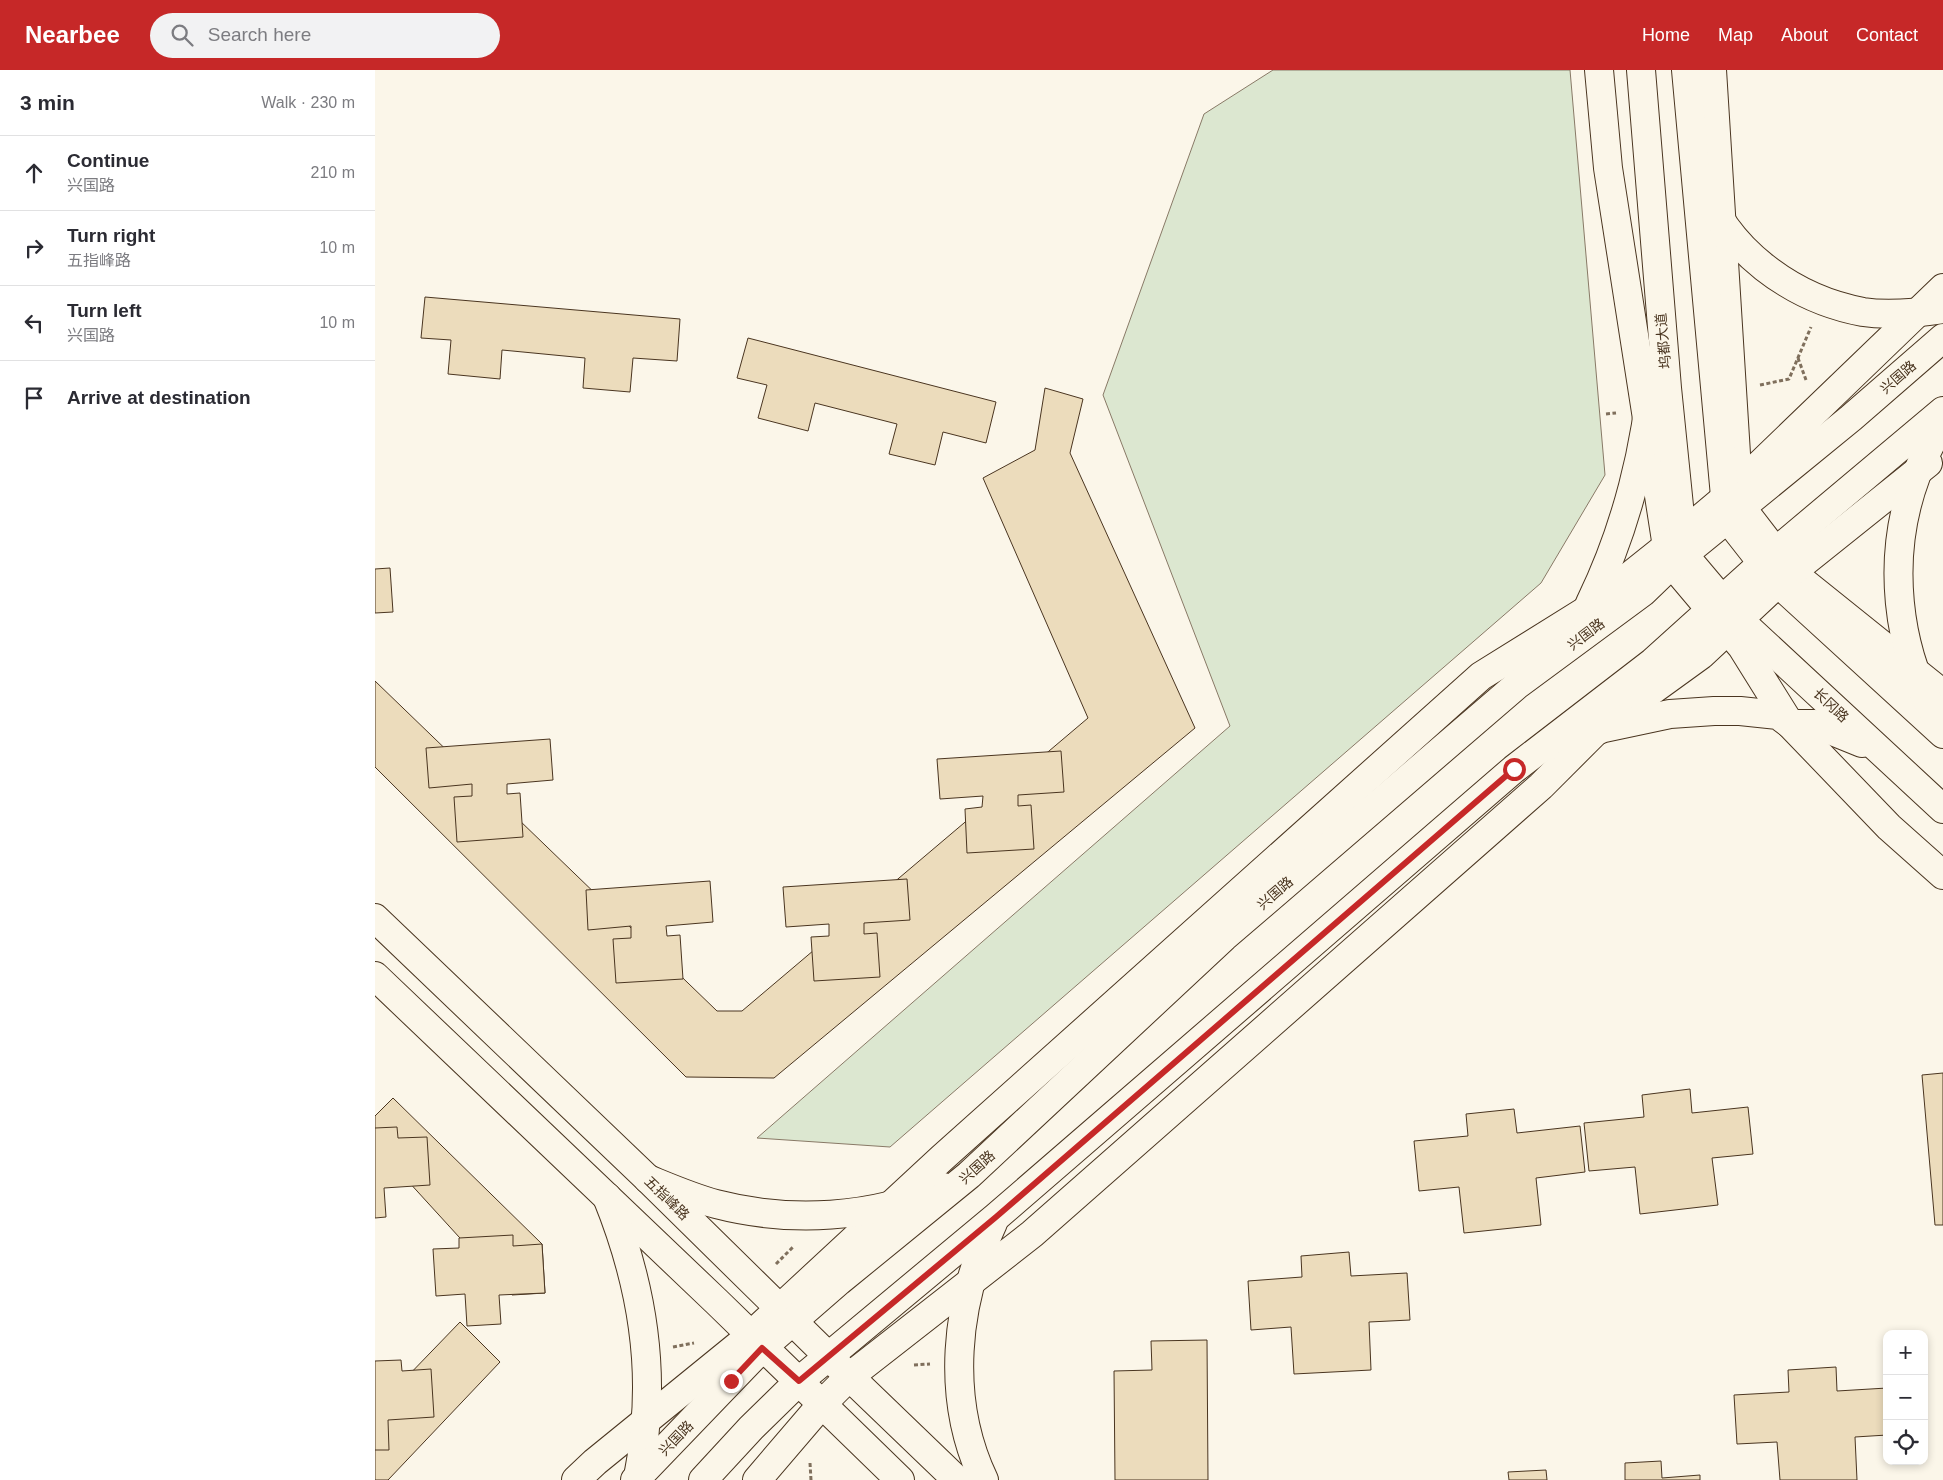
<!DOCTYPE html>
<html lang="en">
<head>
<meta charset="utf-8">
<style>
  body { margin:0; font-family:Helvetica,"Noto Sans SC",sans-serif; background:#f2f2f3; color:#2b2b33 }
  .controls { position:absolute; right:15px; bottom:15px; display:grid; overflow:hidden; border-radius:10px; box-shadow:0 2px 8px #0003 }
  .controls button { width:45px; height:45px; display:grid; place-items:center; padding:0; border:0; border-bottom:1px solid #e1e1e2; background:#fff; color:#2b2b33; font:25px sans-serif }
  .stop { position:absolute; width:15px; height:15px; margin:-11px; border:4px solid #c62828; border-radius:50%; background:#fff }
  .stop.end { background:#c62828; border-color:#fff; box-shadow:0 1px 5px #0008 }
  .list { margin:0; padding:0; list-style:none }
  h2 { display:flex; justify-content:space-between; align-items:center; height:65px; margin:0; padding:0 20px; font-size:21px }
  h2 small { font-size:16px; font-weight:400; color:#7c7c81 }
  .list li { display:grid; grid-template-columns:32px 1fr auto; gap:15px; align-items:center; box-sizing:border-box; height:75px; padding:0 20px; border-top:1px solid #e1e1e2 }
  .list b { display:block; font-size:19px; white-space:nowrap }
  .list p { margin:0; font-size:16px; white-space:nowrap; color:#7c7c81 }
  .list em { font-size:16px; font-style:normal; color:#7c7c81 }
  .icon { flex:none; width:28px; height:28px; fill:none; stroke:currentColor; stroke-width:2; stroke-linecap:round; stroke-linejoin:round }
  .map { position:relative; flex:none; width:1568px; height:1410px; overflow:hidden }
  header { display:flex; align-items:center; gap:30px; box-sizing:border-box; height:70px; padding:0 25px; background:#c62828; color:#fff }
  header strong { font-size:24px }
  nav { display:flex; gap:28px; margin-inline-start:auto; font-size:18px }
  .search { width:350px; height:45px; background:#f2f2f3; display:flex; align-items:center; gap:12px; box-sizing:border-box; padding:0 18px; border-radius:28px; color:#7c7c81; font-size:19px }
  main { display:flex }
  aside { flex:1; background:#fff }
  .map>svg:first-child { display:block }
  .green { fill:#dce7d0; stroke:#887966 }
  .building { fill:#ecdcbc; stroke:#4a3520 }
  .lines { fill:none; stroke-linecap:round; stroke-linejoin:round }
  .tertiary-casing { stroke:#4a3520; stroke-width:30 }
  .secondary-casing { stroke:#4a3520; stroke-width:30 }
  .primary-casing { stroke:#4a3520; stroke-width:30 }
  .path { stroke:#7f6f5c; stroke-width:3; stroke-dasharray:4 2.5; stroke-linecap:butt }
  .tertiary { stroke:#fbf6e9; stroke-width:28 }
  .secondary { stroke:#fbf6e9; stroke-width:28 }
  .primary { stroke:#fbf6e9; stroke-width:28 }
  .route { stroke:#c62828; stroke-width:6 }
  .labels { text-anchor:middle; stroke-width:4; stroke-linejoin:round; paint-order:stroke }
  .street-label { font-size:14px; fill:#4a3520; stroke:#fbf6e9 }
</style>
</head>
<body>
<header>
<strong>Nearbee</strong>
<div class="search"><svg class="icon" aria-label="search" viewBox="0 0 24 24"><circle cx="10" cy="10" r="6"/><path d="M15 15l6 6"/></svg>Search here</div>
<nav><a>Home</a><a>Map</a><a>About</a><a>Contact</a></nav>
</header>
<main>
<aside>
<h2>3 min<small>Walk · 230 m</small></h2>
<ul class="list">
<li><svg class="icon" aria-label="ahead" viewBox="0 0 24 24"><path d="M12 20V5M6 11l6-6 6 6"/></svg><div><b>Continue</b><p>兴国路</p></div><em>210 m</em></li>
<li><svg class="icon" aria-label="right" viewBox="0 0 24 24"><path d="M7 20v-9h11M14 6l5 5-5 5"/></svg><div><b>Turn right</b><p>五指峰路</p></div><em>10 m</em></li>
<li><svg class="icon" aria-label="left" viewBox="0 0 24 24"><path d="M17 20v-9H6M10 6l-5 5 5 5"/></svg><div><b>Turn left</b><p>兴国路</p></div><em>10 m</em></li>
<li><svg class="icon" aria-label="arrive" viewBox="0 0 24 24"><path d="M6 21V4h12l-3 4 3 4H6"/></svg><div><b>Arrive at destination</b></div></li>
</ul>
</aside>
<div class="map">
<svg width="1568" height="1410" viewBox="0 0 1568 1410">
  <rect width="100%" height="100%" fill="#fbf6e9"/>
  <polygon class="green" points="898,0 1195,0 1230,405 1166,513 515,1077 382,1068 855,656 728,325 829,44"/>
  <g class="building">
    <polygon points="50,227 305,249 302,291 258,288 255,322 208,318 210,288 127,280 125,309 73,304 76,270 46,268"/>
    <polygon points="373,268 621,332 611,373 568,362 560,395 514,384 522,354 440,333 433,361 383,348 392,315 362,308"/>
    <polygon points="670,318 708,329 695,383 820,658 399,1008 311,1007 0,697 0,611 342,941 367,941 713,648 608,408 660,380"/>
    <polygon points="15,498 18,542 0,543 0,499"/>
    <polygon points="175,669 178,710 132,714 132,724 145,723 148,767 82,772 79,727 97,726 97,714 54,718 51,678"/>
    <polygon points="686,681 689,722 643,725 643,736 656,735 659,779 592,783 590,739 607,737 608,726 565,729 562,689"/>
    <polygon points="532,809 535,850 489,853 489,864 502,863 505,907 439,911 436,867 454,866 454,854 411,857 408,817"/>
    <polygon points="335,811 338,852 291,856 292,866 305,865 308,909 241,913 238,869 256,868 256,856 213,860 211,820"/>
    <polygon points="1568,1003 1568,1155 1560,1155 1547,1005"/>
    <polygon points="1315,1019 1317,1043 1373,1037 1378,1084 1337,1088 1343,1135 1265,1144 1260,1097 1214,1101 1209,1053 1269,1047 1267,1025"/>
    <polygon points="18,1028 167,1174 170,1223 137,1225 0,1075 0,1046"/>
    <polygon points="1139,1039 1142,1063 1205,1056 1210,1102 1161,1108 1166,1155 1089,1163 1084,1117 1044,1121 1039,1071 1093,1066 1091,1044"/>
    <polygon points="22,1057 23,1068 52,1067 55,1115 9,1118 11,1147 0,1148 0,1058"/>
    <polygon points="138,1165 138,1176 167,1174 170,1223 124,1225 126,1254 92,1256 90,1224 61,1226 58,1179 84,1178 84,1168"/>
    <polygon points="974,1182 976,1206 1032,1203 1035,1250 994,1252 996,1300 919,1304 916,1257 876,1260 873,1211 927,1207 926,1186"/>
    <polygon points="85,1252 125,1292 13,1410 0,1410 0,1340"/>
    <polygon points="832,1270 833,1410 740,1410 739,1301 777,1300 776,1271"/>
    <polygon points="26,1290 27,1301 56,1299 59,1347 13,1350 14,1380 0,1380 0,1291"/>
    <polygon points="1461,1297 1462,1321 1512,1318 1512,1365 1480,1367 1482,1410 1405,1410 1402,1372 1362,1374 1359,1325 1414,1322 1413,1300"/>
    <polygon points="1286,1391 1287,1408 1325,1405 1325,1410 1250,1410 1250,1393"/>
    <polygon points="1171,1400 1172,1410 1134,1410 1133,1402"/>
  </g>
  <g class="lines">
    <defs>
      <g id="tertiary">
        <polyline points="1224,0 1233,98 1292,477 1297,494 1367,577 1415,654 1514,757 1568,805"/>
        <polyline points="1337,0 1363,416 1366,437 1416,502 1568,624"/>
        <polyline points="201,1410 220,1392 375,1266 567,1088 1106,606 1212,540 1306,465 1350,428 1568,218"/>
        <polyline points="382,1410 447,1334 474,1307 657,1164 1166,716 1221,661 1326,585 1403,513 1553,393"/>
      </g>
      <g id="secondary">
        <polyline points="0,848 273,1109 453,1286 582,1410"/>
        <polyline points="0,906 342,1232 525,1410"/>
      </g>
      <g id="primary">
        <polyline points="1266,0 1292,318 1309,485 1363,549 1568,739"/>
        <polyline points="1311,0 1352,448 1403,513 1568,664"/>
        <path d="M1327 110C1349 180 1418 229 1488 242 1514 246 1542 243 1568 239"/>
        <path d="M1194 570C1205 559 1210 545 1216 531 1251 459 1272 376 1278 296"/>
        <path d="M1565 653C1520 581 1511 486 1541 406 1548 387 1558 369 1568 351"/>
        <polyline points="1184,675 1229,658 1295,644 1339,641 1365,641 1403,645 1415,654 1440,654 1487,673"/>
        <path d="M273 1109C295 1118 318 1128 341 1134 414 1153 499 1149 568 1117"/>
        <path d="M232 1127C262 1201 278 1278 270 1358 269 1374 266 1391 263 1407"/>
        <polyline points="260,1410 387,1278 464,1211 594,1105 849,867 1142,615 1268,522 1297,494 1476,348 1568,268"/>
        <polyline points="328,1410 376,1358 424,1311 621,1147 1139,699 1278,592 1400,482 1568,341"/>
        <path d="M609 1410C570 1328 580 1232 618 1153"/>
      </g>
    </defs>
    <use href="#tertiary" class="tertiary-casing"/>
    <use href="#secondary" class="secondary-casing"/>
    <use href="#primary" class="primary-casing"/>
    <g class="path">
      <polyline points="1423,288 1431,310"/>
      <polyline points="1385,315 1414,309 1436,257"/>
      <polyline points="1231,344 1241,343"/>
      <polyline points="401,1194 419,1176"/>
      <polyline points="298,1277 319,1273"/>
      <polyline points="539,1295 555,1294"/>
      <polyline points="435,1393 436,1410"/>
    </g>
    <use href="#tertiary" class="tertiary"/>
    <use href="#secondary" class="secondary"/>
    <use href="#primary" class="primary"/>
  </g>
  <g class="lines">
    <polyline class="route" points="356,1311 387,1278 424,1311 621,1147 1139,699"/>
  </g>
  <g class="labels">
    <g class="street-label">
      <text transform="translate(1288 271) rotate(-95)" y="5">坞都大道</text>
      <text transform="translate(1523 307) rotate(-41)" y="5">兴国路</text>
      <text transform="translate(1211 564) rotate(-37)" y="5">兴国路</text>
      <text transform="translate(1456 635) rotate(43)" y="5">长冈路</text>
      <text transform="translate(900 823) rotate(-41)" y="5">兴国路</text>
      <text transform="translate(602 1097) rotate(-42)" y="5">兴国路</text>
      <text transform="translate(292 1128) rotate(44)" y="5">五指峰路</text>
      <text transform="translate(301 1368) rotate(-46)" y="5">兴国路</text>
    </g>
  </g>
</svg>
<div class="controls">
<button>+</button>
<button>−</button>
<button><svg class="icon" aria-label="locate" viewBox="0 0 24 24"><circle cx="12" cy="12" r="6"/><path d="M12 2v4M12 18v4M2 12h4M18 12h4"/></svg></button>
</div>
<div class="stop" style="left:1139px;top:699px"></div>
<div class="stop end" style="left:356px;top:1311px"></div>
</div>
</main>
</body>
</html>
